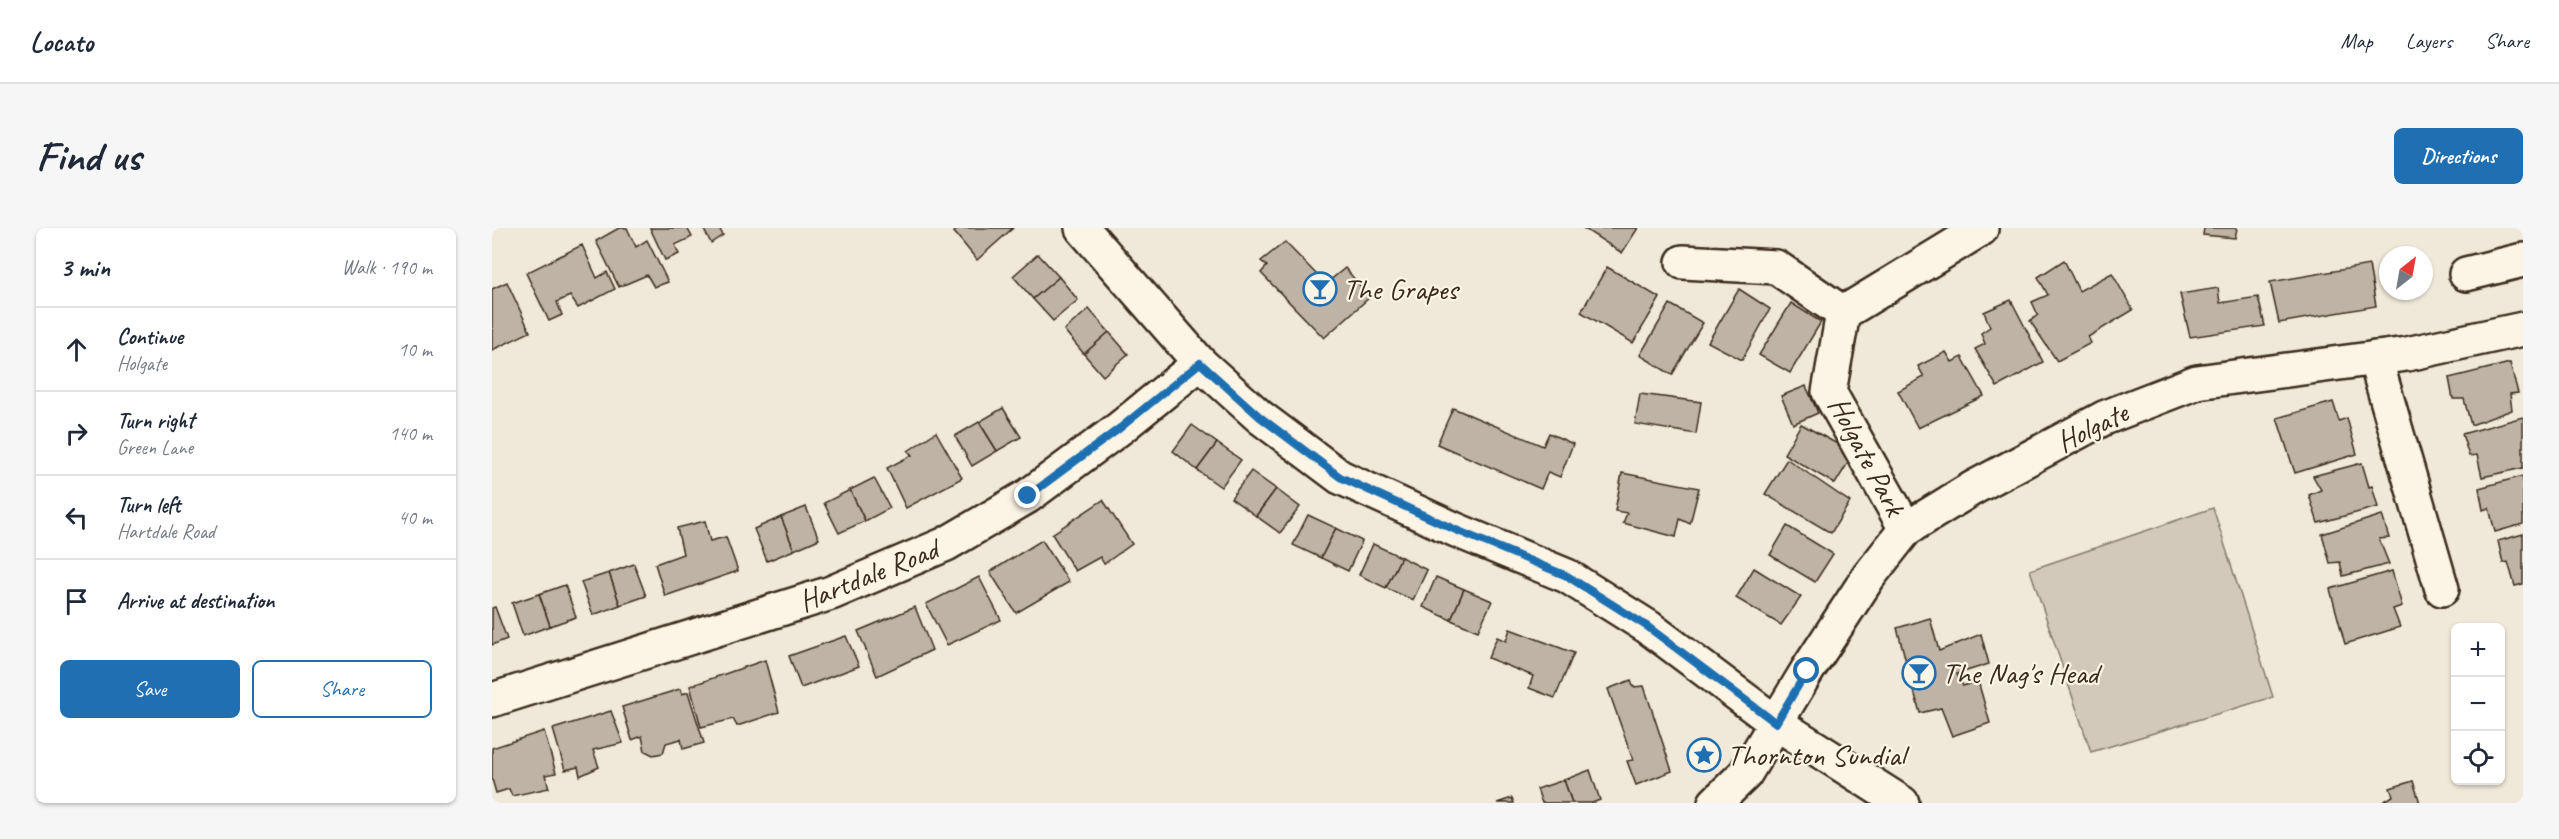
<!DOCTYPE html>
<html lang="en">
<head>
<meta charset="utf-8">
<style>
  body { margin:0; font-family:Caveat,sans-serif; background:#f6f6f7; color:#1f2937 }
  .controls { position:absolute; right:18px; bottom:18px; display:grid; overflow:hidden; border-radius:9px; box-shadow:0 2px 4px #0004 }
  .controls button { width:54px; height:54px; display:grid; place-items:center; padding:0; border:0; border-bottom:2px solid #e0e1e3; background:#fff; color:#1f2937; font:30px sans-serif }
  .compass { position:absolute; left:1887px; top:18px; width:54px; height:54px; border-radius:50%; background:#fff; box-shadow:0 2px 4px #0004; rotate:31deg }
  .stop { position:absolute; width:18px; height:18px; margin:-14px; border:4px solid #1f6fb2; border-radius:50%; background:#fff }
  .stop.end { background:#1f6fb2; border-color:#fff; box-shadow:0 2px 6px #0008 }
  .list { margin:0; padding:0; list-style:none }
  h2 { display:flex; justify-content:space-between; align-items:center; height:78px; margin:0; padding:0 24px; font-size:26px }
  h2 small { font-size:20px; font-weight:400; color:#747a83 }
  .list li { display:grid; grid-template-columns:39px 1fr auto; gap:18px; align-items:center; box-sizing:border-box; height:84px; padding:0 24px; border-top:2px solid #e0e1e3 }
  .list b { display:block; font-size:22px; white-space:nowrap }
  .list p { margin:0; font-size:20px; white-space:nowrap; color:#747a83 }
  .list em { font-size:20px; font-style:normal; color:#747a83 }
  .actions { display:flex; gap:12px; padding:18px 24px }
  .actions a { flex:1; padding:14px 0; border:2px solid #1f6fb2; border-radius:9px; text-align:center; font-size:21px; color:#1f6fb2 }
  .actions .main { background:#1f6fb2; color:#fff }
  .icon { flex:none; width:33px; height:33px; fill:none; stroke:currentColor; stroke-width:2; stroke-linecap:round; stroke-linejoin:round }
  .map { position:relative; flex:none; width:2031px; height:575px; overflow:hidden; border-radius:9px }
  header { display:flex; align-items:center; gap:36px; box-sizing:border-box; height:84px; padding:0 30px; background:#fff; border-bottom:2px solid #e0e1e3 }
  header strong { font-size:28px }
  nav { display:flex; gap:33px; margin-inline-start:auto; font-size:21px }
  .intro { display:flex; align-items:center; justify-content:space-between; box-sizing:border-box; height:144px; padding:0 36px }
  h1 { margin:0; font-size:42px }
  .button { padding:15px 27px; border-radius:9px; background:#1f6fb2; color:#fff; font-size:21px; font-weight:700 }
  main { display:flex; gap:36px; padding:0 36px }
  aside { flex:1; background:#fff; border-radius:9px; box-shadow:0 2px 4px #0004 }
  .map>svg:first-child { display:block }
  .green { fill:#d2c9ba; stroke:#867a6c; stroke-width:1.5 }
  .building { fill:#beb3a4; stroke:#3b2a1e; stroke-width:1.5 }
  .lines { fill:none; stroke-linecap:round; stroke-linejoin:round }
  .minor-casing { stroke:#3b2a1e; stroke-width:38 }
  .secondary-casing { stroke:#3b2a1e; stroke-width:38 }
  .minor { stroke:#fcf5e5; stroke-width:33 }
  .secondary { stroke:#fcf5e5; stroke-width:33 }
  .route { stroke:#1f6fb2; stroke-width:8 }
  .labels { text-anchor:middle; stroke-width:4.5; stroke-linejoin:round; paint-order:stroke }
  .poi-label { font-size:30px; fill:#3b2a1e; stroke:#fcf5e5; text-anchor:start }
  .street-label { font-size:30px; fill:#3b2a1e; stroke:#fcf5e5 }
</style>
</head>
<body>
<header>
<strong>Locato</strong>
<nav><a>Map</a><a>Layers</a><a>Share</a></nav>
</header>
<div class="intro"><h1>Find us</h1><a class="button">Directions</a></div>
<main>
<aside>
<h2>3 min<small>Walk · 190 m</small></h2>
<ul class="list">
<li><svg class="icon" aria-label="ahead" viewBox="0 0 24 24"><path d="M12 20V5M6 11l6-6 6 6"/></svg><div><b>Continue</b><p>Holgate</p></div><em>10 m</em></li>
<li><svg class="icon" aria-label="right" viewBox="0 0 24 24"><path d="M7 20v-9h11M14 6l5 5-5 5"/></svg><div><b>Turn right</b><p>Green Lane</p></div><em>140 m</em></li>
<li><svg class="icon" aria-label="left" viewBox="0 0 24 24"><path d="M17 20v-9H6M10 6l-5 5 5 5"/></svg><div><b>Turn left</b><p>Hartdale Road</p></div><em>40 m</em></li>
<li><svg class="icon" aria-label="arrive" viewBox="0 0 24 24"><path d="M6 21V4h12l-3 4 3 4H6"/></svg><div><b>Arrive at destination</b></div></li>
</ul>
<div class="actions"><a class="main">Save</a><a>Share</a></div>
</aside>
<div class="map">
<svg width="2031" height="575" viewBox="0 0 2031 575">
  <rect width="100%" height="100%" fill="#f0e9d9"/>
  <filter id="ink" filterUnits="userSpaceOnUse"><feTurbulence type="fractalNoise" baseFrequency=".0167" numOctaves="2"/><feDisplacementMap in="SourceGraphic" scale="12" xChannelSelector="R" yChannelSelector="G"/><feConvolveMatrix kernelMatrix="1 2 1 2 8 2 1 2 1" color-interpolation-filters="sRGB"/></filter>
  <g filter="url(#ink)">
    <polygon class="green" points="1721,280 1781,469 1599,524 1538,342"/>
    <g class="building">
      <polygon points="127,0 135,0 144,19 155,12 176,54 162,59 155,47 127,59 104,13"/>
      <polygon points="158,0 195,0 200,9 183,17 187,26 173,32"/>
      <polygon points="211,0 227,0 231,7 219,15"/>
      <polygon points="467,0 521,0 485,32 462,4"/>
      <polygon points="1091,0 1146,0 1130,25"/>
      <polygon points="1712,0 1745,0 1743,10 1711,7"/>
      <polygon points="793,14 825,47 837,53 853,40 878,69 832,110 769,45 775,38 769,33"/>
      <polygon points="90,17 105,50 115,44 123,61 86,80 78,68 65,74 70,87 57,93 34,45"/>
      <polygon points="546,26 567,49 541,71 521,48"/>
      <polygon points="1572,32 1587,63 1620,45 1641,82 1596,109 1599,115 1565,133 1538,93 1546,87 1540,74 1556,67 1546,49"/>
      <polygon points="1877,37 1884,78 1787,95 1778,54"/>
      <polygon points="1115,39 1168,70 1141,115 1089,84"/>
      <polygon points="567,49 586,72 561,93 541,71"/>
      <polygon points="15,54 38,104 0,122 0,61"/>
      <polygon points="1726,60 1728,75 1766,69 1773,98 1698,109 1688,66"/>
      <polygon points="1247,61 1278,81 1250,132 1216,114"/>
      <polygon points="1519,72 1551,134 1505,159 1483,121 1493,116 1489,105 1498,99 1492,84"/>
      <polygon points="1299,75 1329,94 1298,145 1267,127"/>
      <polygon points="1178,76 1211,95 1180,147 1148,127"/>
      <polygon points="597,81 617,104 592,126 572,102"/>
      <polygon points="617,104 636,126 611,148 592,126"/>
      <polygon points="1454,124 1460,134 1470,129 1492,168 1426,200 1406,163 1432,149 1426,138"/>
      <polygon points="2018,135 2026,165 2018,166 2020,182 1979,197 1972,171 1961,171 1957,150"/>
      <polygon points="1314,158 1326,185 1301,196 1289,168"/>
      <polygon points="1148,166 1209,174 1204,206 1143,196"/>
      <polygon points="1841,174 1847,193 1855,190 1865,226 1803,245 1785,190"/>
      <polygon points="511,180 529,209 505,223 487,194"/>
      <polygon points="961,180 1051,218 1057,205 1081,216 1068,249 1056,244 1049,261 945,216"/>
      <polygon points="2031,189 2031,240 1990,249 1985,227 1977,228 1970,206"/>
      <polygon points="487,194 505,223 480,238 463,208"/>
      <polygon points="1309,196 1362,225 1343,256 1292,226"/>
      <polygon points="700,197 725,215 705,242 681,223"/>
      <polygon points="444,204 470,250 414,280 395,240 420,227 416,223"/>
      <polygon points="725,215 749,232 729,259 705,242"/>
      <polygon points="1295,231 1358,274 1339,305 1273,266"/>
      <polygon points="1870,235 1877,259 1880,258 1886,279 1826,295 1817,267 1829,262 1821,248"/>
      <polygon points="759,243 784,261 764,288 739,270"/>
      <polygon points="1130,245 1207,260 1198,296 1188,291 1184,309 1131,295 1135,285 1123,283"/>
      <polygon points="2031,248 2031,296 2003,304 1997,280 1991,282 1987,260"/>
      <polygon points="382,250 398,280 373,293 358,262"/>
      <polygon points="784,261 808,279 788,305 764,288"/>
      <polygon points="358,262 373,293 347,305 332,275"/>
      <polygon points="611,272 640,316 612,336 608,329 583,343 560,306"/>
      <polygon points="314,279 327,311 302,322 289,289"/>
      <polygon points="816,287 844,300 829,330 801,317"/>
      <polygon points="1890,287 1897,310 1887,311 1897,336 1851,348 1848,334 1838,335 1830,306"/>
      <polygon points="289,289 302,322 275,333 262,301"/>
      <polygon points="213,293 218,313 234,309 246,343 173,368 163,336 191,326 185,300"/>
      <polygon points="1295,298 1341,326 1323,354 1278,327"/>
      <polygon points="844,300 870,313 856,343 829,330"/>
      <polygon points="2031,306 2031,356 2023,358 2016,334 2011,335 2006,313"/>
      <polygon points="550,312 577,354 524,385 498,344"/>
      <polygon points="881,316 909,329 894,360 867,347"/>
      <polygon points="909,329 935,342 921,372 894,360"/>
      <polygon points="142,336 154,368 128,377 117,345"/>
      <polygon points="1262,340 1309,369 1289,397 1244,370"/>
      <polygon points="1900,343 1910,378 1901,381 1908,399 1853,416 1838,361"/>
      <polygon points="117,345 128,377 101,387 89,354"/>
      <polygon points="487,349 509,392 455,417 434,376"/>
      <polygon points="944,349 972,361 959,392 931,379"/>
      <polygon points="73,357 84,389 58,398 47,366"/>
      <polygon points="972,361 1000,373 986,403 959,392"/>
      <polygon points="47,366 58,398 31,408 20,375"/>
      <polygon points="3,379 15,411 0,417 0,380"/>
      <polygon points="423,379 440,422 385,448 366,403"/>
      <polygon points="1438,390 1447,423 1489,406 1497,436 1465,446 1471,458 1486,453 1498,495 1460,508 1449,480 1428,485 1405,400"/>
      <polygon points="1018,401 1082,425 1063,470 1037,460 1041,448 996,430 1005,409 1014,413"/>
      <polygon points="354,408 367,438 309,460 297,428"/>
      <polygon points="273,432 287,484 245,498 241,491 209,499 198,458"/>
      <polygon points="1139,452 1141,459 1152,458 1180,543 1144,557 1135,533 1141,532 1116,461"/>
      <polygon points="188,461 190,466 196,464 212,515 191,521 189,511 174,515 171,525 161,527 153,523 150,508 140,512 130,479"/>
      <polygon points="119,483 131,515 101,522 107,539 88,548 86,539 73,542 61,501"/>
      <polygon points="52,503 64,545 53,547 57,560 20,568 17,561 4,565 0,551 0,520"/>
      <polygon points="1098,542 1108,572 1100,575 1080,575 1072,552"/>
      <polygon points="1072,552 1080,575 1050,575 1045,561"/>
      <polygon points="1921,553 1928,575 1889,575 1901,568 1898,560"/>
      <polygon points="1020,570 1022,575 1005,575"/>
    </g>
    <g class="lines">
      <defs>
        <g id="minor">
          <polyline points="1191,34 1284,39 1351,85"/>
          <polyline points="1974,46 2031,32"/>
          <polyline points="1883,130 1950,361"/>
          <polyline points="1414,301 1337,164 1351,85 1489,1"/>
          <polyline points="0,472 339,365 454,316 536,268 628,200 708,135"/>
          <polyline points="1223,575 1253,546 1315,443 1377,348 1414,301 1481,260 1612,190 1705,154 1915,126 2031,101"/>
        </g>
        <polyline id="secondary" points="590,0 708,135 768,189 848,249 964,302 1075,348 1156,399 1284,495 1410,575"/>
      </defs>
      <use href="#minor" class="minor-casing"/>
      <use href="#secondary" class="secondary-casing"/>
      <use href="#minor" class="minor"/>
      <use href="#secondary" class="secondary"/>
    </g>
  </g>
  <g class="lines" filter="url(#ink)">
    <polyline class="route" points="536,268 628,200 708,135 768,189 848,249 964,302 1075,348 1156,399 1284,495 1315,443"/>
  </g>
  <defs>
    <symbol id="bar-ring" viewBox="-11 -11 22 22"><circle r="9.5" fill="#fcf5e5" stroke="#1f6fb2" stroke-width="1.5"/><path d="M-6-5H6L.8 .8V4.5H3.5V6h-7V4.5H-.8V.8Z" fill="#1f6fb2"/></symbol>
    <symbol id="sight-ring" viewBox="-11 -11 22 22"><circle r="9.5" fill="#fcf5e5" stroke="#1f6fb2" stroke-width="1.5"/><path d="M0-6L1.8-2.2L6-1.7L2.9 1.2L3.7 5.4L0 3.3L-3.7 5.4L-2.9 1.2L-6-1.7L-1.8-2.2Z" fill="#1f6fb2"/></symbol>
  </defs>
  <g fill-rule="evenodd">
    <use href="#bar-ring" x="809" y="42" width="38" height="38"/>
    <use href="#bar-ring" x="1408" y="426" width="38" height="38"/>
    <use href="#sight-ring" x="1193" y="508" width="38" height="38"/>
  </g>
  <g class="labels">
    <g class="poi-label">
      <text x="851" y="71">The Grapes</text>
      <text x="1450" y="455">The Nag's Head</text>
      <text x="1235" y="537">Thornton Sundial</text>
    </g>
    <g class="street-label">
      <text transform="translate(1600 199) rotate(-26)" y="10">Holgate</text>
      <text transform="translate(1375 228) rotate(62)" y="10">Holgate Park</text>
      <text transform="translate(376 347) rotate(-22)" y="10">Hartdale Road</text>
    </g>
  </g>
</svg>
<div class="controls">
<button>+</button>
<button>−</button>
<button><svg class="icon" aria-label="locate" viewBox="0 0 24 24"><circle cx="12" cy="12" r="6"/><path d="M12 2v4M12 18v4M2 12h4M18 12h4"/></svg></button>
</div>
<svg class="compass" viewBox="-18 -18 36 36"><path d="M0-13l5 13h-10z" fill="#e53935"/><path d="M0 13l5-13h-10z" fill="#747a83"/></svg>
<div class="stop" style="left:1315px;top:443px"></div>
<div class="stop end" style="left:536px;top:268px"></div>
</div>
</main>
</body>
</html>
